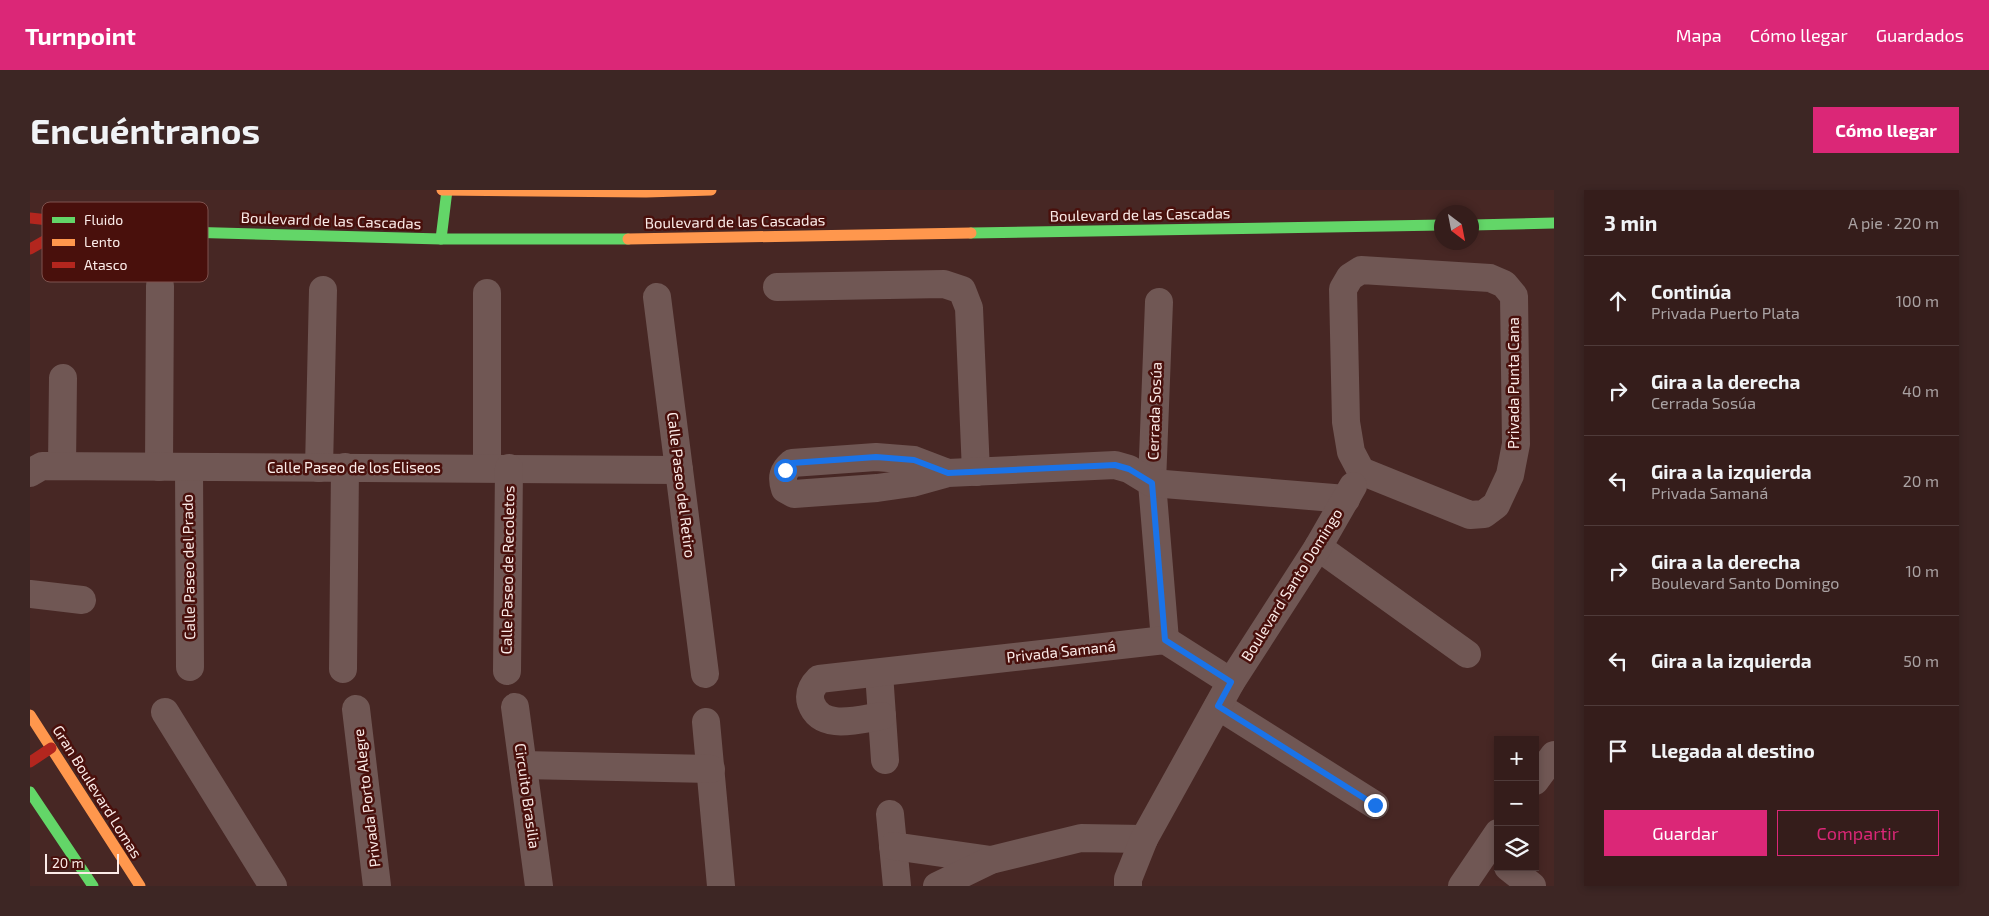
<!DOCTYPE html>
<html lang="es">
<head>
<meta charset="utf-8">
<style>
  body { margin:0; font-family:"Exo 2",sans-serif; background:#3d2624; color:#f1f3f6 }
  .controls { position:absolute; right:15px; bottom:15px; display:grid; overflow:hidden; border-radius:0px; box-shadow:0 2px 8px #0003 }
  .controls button { width:45px; height:45px; display:grid; place-items:center; padding:0; border:0; border-bottom:1px solid #4f3b3a; background:#351d1b; color:#f1f3f6; font:25px sans-serif }
  .compass { position:absolute; left:1404px; top:15px; width:45px; height:45px; border-radius:50%; background:#351d1b; box-shadow:0 2px 8px #0003; rotate:148deg }
  .scale { position:absolute; left:15px; bottom:12px; width:74px; box-sizing:border-box; padding-left:5px; border:2px solid #fbebe8; border-top:0; font-size:14px; line-height:18px; white-space:nowrap; color:#fbebe8; -webkit-text-stroke:4px #49100c; paint-order:stroke }
  .stop { position:absolute; width:15px; height:15px; margin:-11px; border:4px solid #1a73e8; border-radius:50%; background:#fff }
  .stop.end { background:#1a73e8; border-color:#fff; box-shadow:0 1px 5px #0008 }
  .list { margin:0; padding:0; list-style:none }
  h2 { display:flex; justify-content:space-between; align-items:center; height:65px; margin:0; padding:0 20px; font-size:21px }
  h2 small { font-size:16px; font-weight:400; color:#aaa2a3 }
  .list li { display:grid; grid-template-columns:32px 1fr auto; gap:15px; align-items:center; box-sizing:border-box; height:90px; padding:0 20px; border-top:1px solid #4f3b3a }
  .list b { display:block; font-size:19px; white-space:nowrap }
  .list p { margin:0; font-size:16px; white-space:nowrap; color:#aaa2a3 }
  .list em { font-size:16px; font-style:normal; color:#aaa2a3 }
  .actions { display:flex; gap:10px; padding:15px 20px }
  .actions a { flex:1; padding:11px 0; border:1px solid #db2777; border-radius:0px; text-align:center; font-size:18px; color:#db2777 }
  .actions .main { background:#db2777; color:#fff }
  .icon { flex:none; width:28px; height:28px; fill:none; stroke:currentColor; stroke-width:2; stroke-linecap:round; stroke-linejoin:round }
  .map { position:relative; flex:none; width:1524px; height:696px; overflow:hidden; border-radius:0px }
  header { display:flex; align-items:center; gap:30px; box-sizing:border-box; height:70px; padding:0 25px; background:#db2777; color:#fff }
  header strong { font-size:24px }
  nav { display:flex; gap:28px; margin-inline-start:auto; font-size:18px }
  .intro { display:flex; align-items:center; justify-content:space-between; box-sizing:border-box; height:120px; padding:0 30px }
  h1 { margin:0; font-size:35px }
  .button { padding:12px 22px; border-radius:0px; background:#db2777; color:#fff; font-size:18px; font-weight:700 }
  main { display:flex; gap:30px; padding:0 30px }
  aside { flex:1; background:#351d1b; border-radius:0px; box-shadow:0 2px 8px #0003 }
  .map>svg:first-child { display:block }
  .lines { fill:none; stroke-linecap:round; stroke-linejoin:round }
  .street { stroke:#705754; stroke-width:28 }
  .fast { stroke:#63d668; stroke-width:11 }
  .slow { stroke:#ff974d; stroke-width:11 }
  .jam { stroke:#b3261e; stroke-width:11 }
  .route { stroke:#1a73e8; stroke-width:6 }
  .labels { text-anchor:middle; stroke-width:5; stroke-linejoin:round; paint-order:stroke }
  .street-label { font-size:15px; fill:#fbebe8; stroke:#49100c }
  .key { fill:#49100c; stroke:#7e524e; stroke-width:1 }
  .key-label { font-size:14px; fill:#fbebe8 }
</style>
</head>
<body>
<header>
<strong>Turnpoint</strong>
<nav><a>Mapa</a><a>Cómo llegar</a><a>Guardados</a></nav>
</header>
<div class="intro"><h1>Encuéntranos</h1><a class="button">Cómo llegar</a></div>
<main>
<div class="map">
<svg width="1524" height="696" viewBox="0 0 1524 696">
  <rect width="100%" height="100%" fill="#472724"/>
  <g class="lines">
    <g class="street">
      <polygon points="1331,80 1460,88 1474,94 1484,106 1486,254 1480,285 1466,315 1454,324 1440,325 1331,281 1321,262 1316,232 1313,99 1320,87"/>
      <polyline points="747,97 914,94 932,100 939,118 946,282"/>
      <polyline points="627,107 675,484"/>
      <polyline points="1129,112 1122,293 1135,450"/>
      <polyline points="32,276 33,188"/>
      <polyline points="129,277 130,96"/>
      <polyline points="159,277 160,477"/>
      <polyline points="289,278 293,100"/>
      <polyline points="457,278 457,103"/>
      <polyline points="0,283 12,276 649,280"/>
      <path d="M918 283 884 270 846 267 762 273C753 281 751 287 755 299L764 304 847 298 882 293 918 283 1085 275 1099 279 1122 293 1316 309"/>
      <polyline points="1288,357 1437,464"/>
      <polyline points="0,404 52,410"/>
      <polyline points="313,479 315,277"/>
      <polyline points="477,481 479,278"/>
      <polyline points="849,483 855,570"/>
      <polyline points="1188,516 1345,615"/>
      <polyline points="485,517 509,696"/>
      <polyline points="326,519 347,696"/>
      <polyline points="135,522 243,696"/>
      <path d="M852 526C830 529 791 542 781 513 778 503 782 496 789 489L1135 450 1201 492"/>
      <polyline points="676,532 691,696"/>
      <polyline points="493,575 681,579"/>
      <polyline points="1505,591 1524,565"/>
      <polyline points="860,624 867,696"/>
      <polyline points="863,656 961,670"/>
      <polyline points="1478,677 1502,696"/>
      <polyline points="907,696 961,670 1051,648 1114,649"/>
      <polyline points="1098,696 1098,689 1114,649 1201,492 1288,357 1323,296"/>
      <polyline points="1432,696 1468,643"/>
    </g>
    <g class="fast">
      <polyline points="1442,35 1524,33"/>
      <polyline points="118,41 411,49 598,49"/>
      <polyline points="941,43 1412,35"/>
      <polyline points="411,49 417,0"/>
      <polyline points="0,602 63,696"/>
    </g>
    <g class="slow">
      <polyline points="412,0 616,2 681,0"/>
      <polyline points="598,49 941,43"/>
      <polyline points="0,525 110,696"/>
    </g>
    <g class="jam">
      <polyline points="0,28 118,41"/>
      <polyline points="0,59 44,34"/>
      <polyline points="0,572 21,558"/>
    </g>
  </g>
  <g class="lines">
    <polyline class="route" points="755,280 762,273 846,267 884,270 918,283 1085,275 1099,279 1122,293 1135,450 1201,492 1188,516 1345,615"/>
  </g>
  <g class="labels">
    <g class="street-label">
      <text transform="translate(1110 25) rotate(-1)" y="5">Boulevard de las Cascadas</text>
      <text transform="translate(301 31) rotate(2)" y="5">Boulevard de las Cascadas</text>
      <text transform="translate(705 32) rotate(-1)" y="5">Boulevard de las Cascadas</text>
      <text transform="translate(1484 193) rotate(-90)" y="5">Privada Punta Cana</text>
      <text transform="translate(1125 221) rotate(-88)" y="5">Cerrada Sosúa</text>
      <text x="324" y="283">Calle Paseo de los Eliseos</text>
      <text transform="translate(651 295) rotate(83)" y="5">Calle Paseo del Retiro</text>
      <text transform="translate(159 377) rotate(-91)" y="5">Calle Paseo del Prado</text>
      <text transform="translate(478 380) rotate(-89)" y="5">Calle Paseo de Recoletos</text>
      <text transform="translate(1262 395) rotate(-58)" y="5">Boulevard Santo Domingo</text>
      <text transform="translate(1031 462) rotate(-6)" y="5">Privada Samaná</text>
      <text transform="translate(67 602) rotate(58)" y="5">Gran Boulevard Lomas</text>
      <text transform="translate(497 606) rotate(82)" y="5">Circuito Brasilia</text>
      <text transform="translate(337 608) rotate(-97)" y="5">Privada Porto Alegre</text>
    </g>
  </g>
  <rect x="12" y="12" width="166" height="80" rx="8" class="key"/>
  <rect x="22" y="27" width="23" height="6" fill="#63d668"/>
  <rect x="22" y="49" width="23" height="7" fill="#ff974d"/>
  <rect x="22" y="72" width="23" height="6" fill="#b3261e"/>
  <g class="key-label">
    <text x="54" y="35">Fluido</text>
    <text x="54" y="57">Lento</text>
    <text x="54" y="80">Atasco</text>
  </g>
</svg>
<div class="controls">
<button>+</button>
<button>−</button>
<button><svg class="icon" aria-label="layers" viewBox="0 0 24 24"><path d="M12 4l9 5-9 5-9-5zM3 14l9 5 9-5"/></svg></button>
</div>
<svg class="compass" viewBox="-18 -18 36 36"><path d="M0-13l5 13h-10z" fill="#e53935"/><path d="M0 13l5-13h-10z" fill="#aaa2a3"/></svg>
<div class="scale">20 m</div>
<div class="stop" style="left:755px;top:280px"></div>
<div class="stop end" style="left:1345px;top:615px"></div>
</div>
<aside>
<h2>3 min<small>A pie · 220 m</small></h2>
<ul class="list">
<li><svg class="icon" aria-label="ahead" viewBox="0 0 24 24"><path d="M12 20V5M6 11l6-6 6 6"/></svg><div><b>Continúa</b><p>Privada Puerto Plata</p></div><em>100 m</em></li>
<li><svg class="icon" aria-label="right" viewBox="0 0 24 24"><path d="M7 20v-9h11M14 6l5 5-5 5"/></svg><div><b>Gira a la derecha</b><p>Cerrada Sosúa</p></div><em>40 m</em></li>
<li><svg class="icon" aria-label="left" viewBox="0 0 24 24"><path d="M17 20v-9H6M10 6l-5 5 5 5"/></svg><div><b>Gira a la izquierda</b><p>Privada Samaná</p></div><em>20 m</em></li>
<li><svg class="icon" aria-label="right" viewBox="0 0 24 24"><path d="M7 20v-9h11M14 6l5 5-5 5"/></svg><div><b>Gira a la derecha</b><p>Boulevard Santo Domingo</p></div><em>10 m</em></li>
<li><svg class="icon" aria-label="left" viewBox="0 0 24 24"><path d="M17 20v-9H6M10 6l-5 5 5 5"/></svg><div><b>Gira a la izquierda</b></div><em>50 m</em></li>
<li><svg class="icon" aria-label="arrive" viewBox="0 0 24 24"><path d="M6 21V4h12l-3 4 3 4H6"/></svg><div><b>Llegada al destino</b></div></li>
</ul>
<div class="actions"><a class="main">Guardar</a><a>Compartir</a></div>
</aside>
</main>
</body>
</html>
